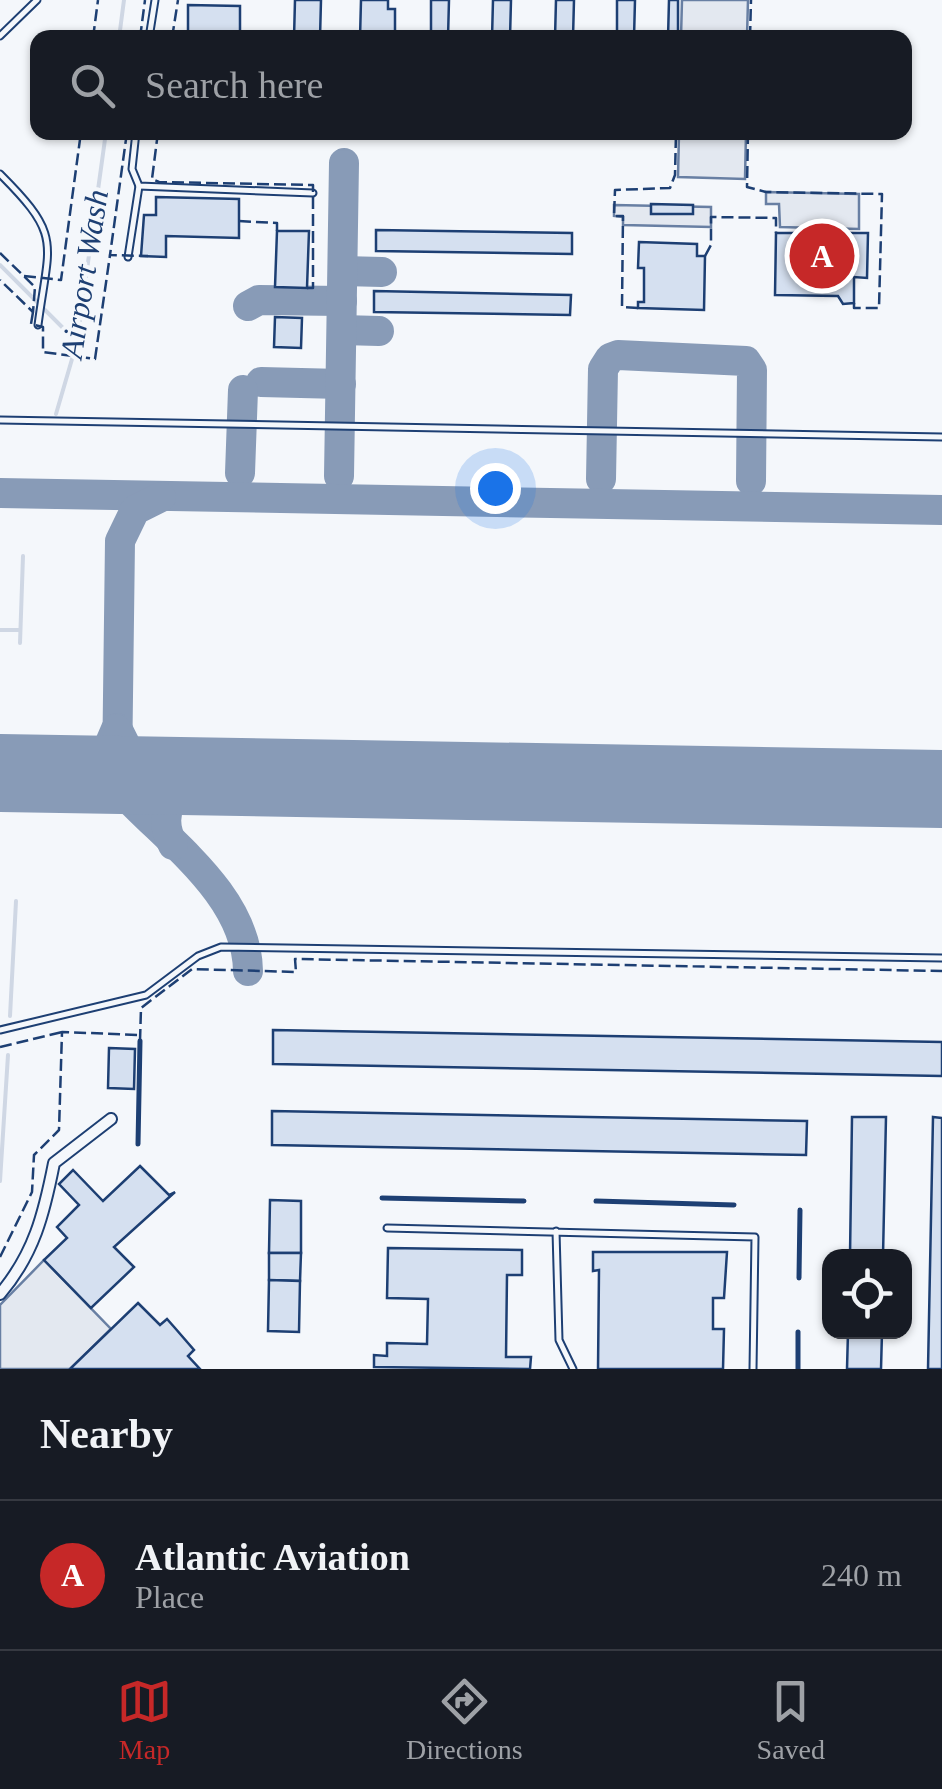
<!DOCTYPE html>
<html lang="en">
<head>
<meta charset="utf-8">
<style>
  body { margin:0; font-family:Georgia,serif; background:#20242c; color:#f1f3f6 }
  .controls { position:absolute; right:30px; bottom:30px; display:grid; overflow:hidden; border-radius:20px; box-shadow:0 2px 8px #0004 }
  .controls button { width:90px; height:90px; display:grid; place-items:center; padding:0; border:0; border-bottom:2px solid #363941; background:#171b24; color:#f1f3f6; font:50px sans-serif }
  .you { position:absolute; left:495px; top:488px; width:35px; height:35px; margin:-25px; border:8px solid #fff; border-radius:50%; background:#1a73e8; box-shadow:0 0 0 15px #1a73e833 }
  .badge { display:grid; place-items:center; width:65px; height:65px; border-radius:50%; background:#c62828; color:#fff; font-size:32px; font-weight:700 }
  .pin { position:absolute; translate:-50% -50%; border:5px solid #fff; box-shadow:0 2px 10px #0006 }
  .list { margin:0; padding:0; list-style:none }
  h2 { display:flex; justify-content:space-between; align-items:center; height:130px; margin:0; padding:0 40px; font-size:42px }
  h2 small { font-size:32px; font-weight:400; color:#9ea1a6 }
  .list li { display:grid; grid-template-columns:65px 1fr auto; gap:30px; align-items:center; box-sizing:border-box; height:150px; padding:0 40px; border-top:2px solid #363941 }
  .list b { display:block; font-size:38px; white-space:nowrap }
  .list p { margin:0; font-size:32px; white-space:nowrap; color:#9ea1a6 }
  .list em { font-size:32px; font-style:normal; color:#9ea1a6 }
  .icon { flex:none; width:55px; height:55px; fill:none; stroke:currentColor; stroke-width:2; stroke-linecap:round; stroke-linejoin:round }
  .map { position:relative; flex:none; width:942px; height:1369px; overflow:hidden }
  .search { position:absolute; background:#171b24; box-shadow:0 2px 8px #0004; left:30px; right:30px; top:30px; height:110px; display:flex; align-items:center; gap:25px; box-sizing:border-box; padding:0 35px; border-radius:20px; color:#9ea1a6; font-size:38px }
  .sheet { height:280px; background:#171b24 }
  nav { display:flex; justify-content:space-around; align-items:center; box-sizing:border-box; height:140px; border-top:2px solid #363941; background:#171b24; font-size:28px; color:#9ea1a6 }
  nav a { display:grid; justify-items:center; gap:5px }
  nav .on { color:#c62828 }
  .map>svg:first-child { display:block }
  .parking { fill:#e3e8f0; stroke:#687fa3; stroke-width:2.5 }
  .lines { fill:none; stroke-linecap:round; stroke-linejoin:round }
  .stream { stroke:#cfd7e4; stroke-width:4 }
  .taxiway { stroke:#889bb7; stroke-width:30 }
  .runway { stroke:#889bb7; stroke-width:78 }
  .building { fill:#d5e0f0; stroke:#1d3f73; stroke-width:2.5 }
  .service-casing { stroke:#1d3f73; stroke-width:9 }
  .minor-casing { stroke:#1d3f73; stroke-width:14 }
  .service { stroke:#f4f7fb; stroke-width:5 }
  .minor { stroke:#f4f7fb; stroke-width:10 }
  .fence { stroke:#1d3f73; stroke-width:2.5; stroke-dasharray:12 5; stroke-linecap:butt }
  .wall { stroke:#1d3f73; stroke-width:5 }
  .labels { text-anchor:middle; stroke-width:8; stroke-linejoin:round; paint-order:stroke }
  .water-label { font-size:32px; font-style:italic; fill:#1d3f73; stroke:#f4f7fb }
</style>
</head>
<body>
<div class="map">
<svg width="942" height="1369" viewBox="0 0 942 1369">
  <rect width="100%" height="100%" fill="#f4f7fb"/>
  <g class="parking">
    <polygon points="682,0 748,0 747,37 681,37"/>
    <polygon points="679,133 746,133 745,179 678,177"/>
    <polygon points="766,192 859,194 859,229 780,227 779,204 766,204"/>
    <polygon points="614,205 711,207 711,227 623,225 623,217 614,216"/>
    <polygon points="44,1260 111,1329 70,1369 0,1369 0,1305"/>
  </g>
  <g class="lines">
    <g class="stream">
      <polyline points="119,38 124,0"/>
      <polyline points="0,265 77,342"/>
      <polyline points="56,414 77,342 106,132"/>
      <polyline points="0,630 20,630"/>
      <polyline points="20,643 23,556"/>
      <polyline points="10,1016 16,901"/>
      <polyline points="0,1181 8,1055"/>
    </g>
    <g class="taxiway">
      <polyline points="343,271 382,272"/>
      <polyline points="248,306 259,300 342,301"/>
      <polyline points="342,330 379,331"/>
      <polyline points="261,382 341,384"/>
      <polyline points="240,473 243,390"/>
      <polyline points="339,476 344,163"/>
      <polyline points="601,479 603,369 610,358 618,355 746,361 752,370 751,481"/>
      <polyline points="0,493 942,510"/>
      <path d="M161 497 135 510 120 541 117 774 127 797C174 846 247 898 248 971"/>
      <polyline points="117,728 132,758 165,775"/>
      <polyline points="73,774 107,750 116,729"/>
      <path d="M173 845C155 811 175 787 207 776"/>
    </g>
    <polyline class="runway" points="0,773 942,789"/>
  </g>
  <g class="building">
    <polygon points="295,0 321,0 320,38 294,38"/>
    <polygon points="361,0 388,0 388,9 395,9 395,38 360,38"/>
    <polygon points="431,0 449,0 448,38 431,38"/>
    <polygon points="493,0 511,0 510,38 492,38"/>
    <polygon points="556,0 574,0 573,38 555,38"/>
    <polygon points="617,0 635,0 634,38 617,38"/>
    <polygon points="669,0 678,0 678,38 668,38"/>
    <polygon points="188,5 240,6 240,38 188,38"/>
    <polygon points="156,197 239,199 239,238 166,236 166,257 141,256 144,215 156,215"/>
    <polygon points="651,204 693,205 693,214 651,214"/>
    <polygon points="376,230 572,233 572,254 376,251"/>
    <polygon points="277,231 309,231 307,288 275,287"/>
    <polygon points="776,233 868,233 867,278 854,277 854,303 843,304 838,296 775,295"/>
    <polygon points="639,242 697,244 697,256 705,256 704,310 638,308 638,302 644,302 644,268 638,268"/>
    <polygon points="374,291 571,295 570,315 374,312"/>
    <polygon points="275,317 302,318 301,348 274,347"/>
    <polygon points="273,1030 942,1042 942,1076 273,1064"/>
    <polygon points="109,1048 135,1049 134,1089 108,1088"/>
    <polygon points="272,1111 807,1121 806,1155 272,1145"/>
    <polygon points="852,1117 886,1117 883,1256 850,1256"/>
    <polygon points="933,1117 942,1118 942,1369 928,1369"/>
    <polygon points="140,1166 169,1195 175,1192 114,1247 134,1267 91,1308 44,1260 67,1238 57,1227 79,1205 59,1184 73,1170 103,1201"/>
    <polygon points="270,1200 301,1201 301,1253 269,1253"/>
    <polygon points="388,1248 522,1250 522,1275 507,1275 506,1357 531,1357 530,1369 374,1367 374,1355 387,1356 387,1343 427,1344 428,1299 387,1298"/>
    <polygon points="593,1252 727,1252 724,1298 713,1298 713,1329 724,1329 723,1369 598,1369 599,1270 593,1271"/>
    <polygon points="269,1253 301,1253 300,1281 269,1280"/>
    <polygon points="269,1280 300,1281 299,1332 268,1331"/>
    <polygon points="138,1303 160,1325 167,1319 175,1328 194,1350 188,1356 200,1369 70,1369"/>
    <polygon points="848,1332 882,1332 881,1369 847,1369"/>
  </g>
  <g class="lines">
    <defs>
      <g id="service">
        <polyline points="0,36 37,0"/>
        <polyline points="149,38 155,0"/>
        <polyline points="136,132 132,169 139,186 313,193"/>
        <path d="M0 174C63 237 49 241 38 325"/>
        <polyline points="128,257 139,186"/>
        <polyline points="0,420 942,437"/>
        <polyline points="0,1030 146,995 198,956 221,947 942,958"/>
        <polyline points="387,1228 755,1237 753,1369"/>
        <polyline points="556,1231 559,1340 573,1369"/>
      </g>
      <path id="minor" d="M0 1294C34 1254 44 1214 54 1163L111 1119"/>
    </defs>
    <use href="#service" class="service-casing"/>
    <use href="#minor" class="minor-casing"/>
    <use href="#service" class="service"/>
    <use href="#minor" class="minor"/>
    <g class="fence">
      <polyline points="93,38 98,0"/>
      <polyline points="140,38 145,0"/>
      <polyline points="172,38 178,0"/>
      <polyline points="750,38 751,0"/>
      <polyline points="127,132 110,255 148,256"/>
      <polyline points="158,132 152,179 159,182 313,185 313,288 307,288"/>
      <polyline points="748,132 747,187 766,192 882,194 879,308 854,308 854,303"/>
      <polyline points="239,221 277,223 277,231"/>
      <polyline points="0,253 35,287 33,312 0,280"/>
      <polyline points="705,256 711,245 711,217 776,218 776,233"/>
      <polyline points="24,276 61,280 81,132"/>
      <polyline points="638,308 622,307 623,216 614,216 615,190 670,188 675,175 676,133 665,132"/>
      <polyline points="33,312 31,324 43,327 43,352 95,359 110,255"/>
      <polyline points="140,1041 141,1008 192,969 296,972 295,959 942,971"/>
      <polyline points="0,1047 62,1032"/>
      <polyline points="0,1257 32,1192 34,1155 59,1130 62,1032 140,1035"/>
    </g>
    <g class="wall">
      <polyline points="138,1144 140,1041"/>
      <polyline points="382,1198 524,1201"/>
      <polyline points="596,1201 734,1205"/>
      <polyline points="799,1278 800,1210"/>
      <polyline points="798,1369 798,1332"/>
    </g>
  </g>
  <g class="labels">
    <g class="water-label">
      <text transform="translate(84 274) rotate(-81)" y="11">Airport Wash</text>
    </g>
  </g>
</svg>
<div class="controls">
<button><svg class="icon" aria-label="locate" viewBox="0 0 24 24"><circle cx="12" cy="12" r="6"/><path d="M12 2v4M12 18v4M2 12h4M18 12h4"/></svg></button>
</div>
<div class="you"></div>
<div class="pin badge" style="left:822px;top:256px">A</div>
<div class="search"><svg class="icon" aria-label="search" viewBox="0 0 24 24"><circle cx="10" cy="10" r="6"/><path d="M15 15l6 6"/></svg>Search here</div>
</div>
<section class="sheet">
<h2>Nearby<small></small></h2>
<ul class="list">
<li><span class="badge">A</span><div><b>Atlantic Aviation</b><p>Place</p></div><em>240 m</em></li>
</ul>
</section>
<nav>
<a class="on"><svg class="icon" aria-label="map" viewBox="0 0 24 24"><path d="M3 6l6-2 6 2 6-2v14l-6 2-6-2-6 2zM9 4v14M15 6v14"/></svg>Map</a>
<a><svg class="icon" aria-label="directions" viewBox="0 0 24 24"><path d="M12 3l9 9-9 9-9-9zM9 14v-3h6M13 9l2 2-2 2"/></svg>Directions</a>
<a><svg class="icon" aria-label="saved" viewBox="0 0 24 24"><path d="M7 4h10v16l-5-4-5 4z"/></svg>Saved</a>
</nav>
</body>
</html>
